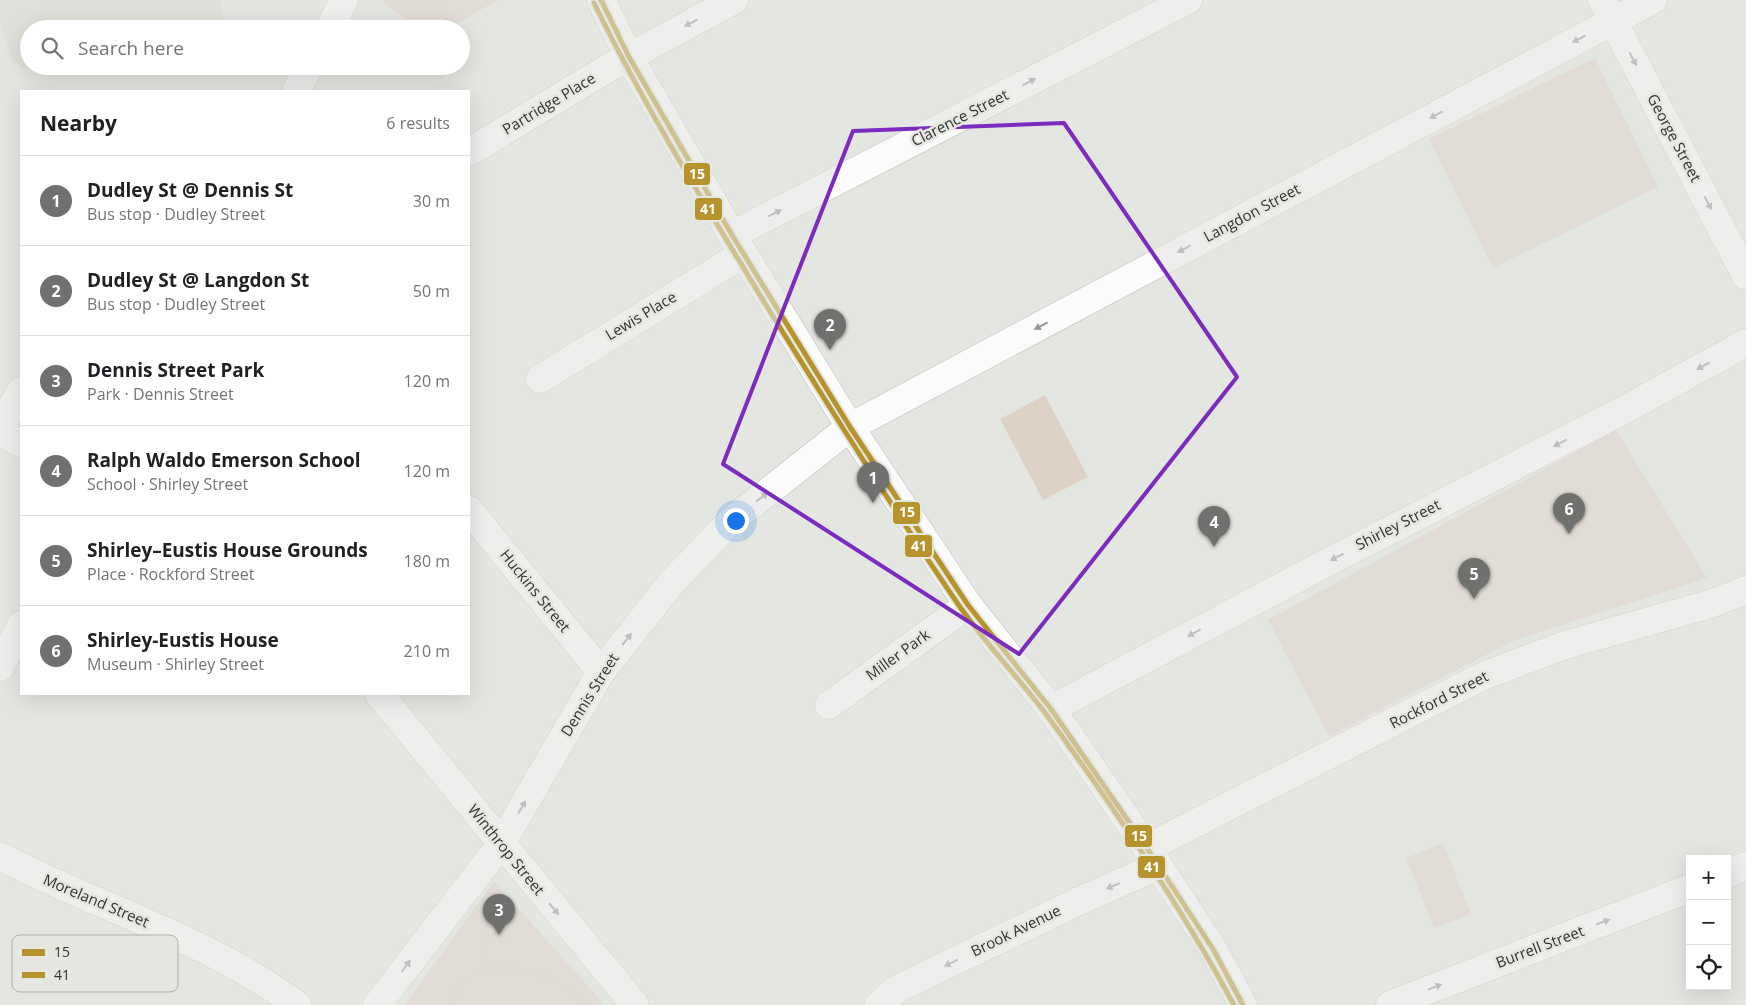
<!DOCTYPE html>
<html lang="en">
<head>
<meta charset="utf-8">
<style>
  body { margin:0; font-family:"Open Sans",sans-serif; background:#f2f2f2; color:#202124 }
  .controls { position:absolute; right:15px; bottom:15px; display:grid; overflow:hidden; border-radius:0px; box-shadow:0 5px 20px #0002 }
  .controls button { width:45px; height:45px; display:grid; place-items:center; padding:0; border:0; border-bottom:1px solid #e0e0e0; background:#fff; color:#202124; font:25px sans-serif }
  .you { position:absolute; left:735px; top:520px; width:18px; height:18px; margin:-12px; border:4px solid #fff; border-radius:50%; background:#1a73e8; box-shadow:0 0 0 8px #1a73e833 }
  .badge { display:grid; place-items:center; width:32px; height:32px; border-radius:50%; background:#70716e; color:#fff; font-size:16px; font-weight:700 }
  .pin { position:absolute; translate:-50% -41px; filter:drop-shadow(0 1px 2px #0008) }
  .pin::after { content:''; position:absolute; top:26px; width:18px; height:15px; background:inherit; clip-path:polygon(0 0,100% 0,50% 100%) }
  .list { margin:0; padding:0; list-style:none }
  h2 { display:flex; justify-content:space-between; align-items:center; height:65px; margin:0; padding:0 20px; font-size:21px }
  h2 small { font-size:16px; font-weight:400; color:#757577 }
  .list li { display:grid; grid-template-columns:32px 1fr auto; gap:15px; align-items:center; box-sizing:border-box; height:90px; padding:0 20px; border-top:1px solid #e0e0e0 }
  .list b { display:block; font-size:19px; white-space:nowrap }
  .list p { margin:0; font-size:16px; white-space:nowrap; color:#757577 }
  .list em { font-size:16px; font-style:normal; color:#757577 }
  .icon { flex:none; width:28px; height:28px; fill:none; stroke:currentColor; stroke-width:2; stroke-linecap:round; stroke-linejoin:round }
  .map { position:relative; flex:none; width:1746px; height:1005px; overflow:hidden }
  .search { position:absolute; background:#fff; box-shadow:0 5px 20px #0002; left:20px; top:20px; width:450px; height:55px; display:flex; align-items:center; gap:12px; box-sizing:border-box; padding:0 18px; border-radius:28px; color:#757577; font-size:19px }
  .panel { position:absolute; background:#fff; box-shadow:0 5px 20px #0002; left:20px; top:90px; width:450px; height:605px; border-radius:0px }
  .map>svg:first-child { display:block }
  .built { fill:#d7d9d0 }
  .green { fill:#ded1c6 }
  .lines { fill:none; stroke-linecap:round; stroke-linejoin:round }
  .minor-casing { stroke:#bcbdba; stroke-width:29 }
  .secondary-casing { stroke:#bcbdba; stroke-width:29 }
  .path { stroke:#d1d2d1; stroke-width:3; stroke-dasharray:2.5 4; stroke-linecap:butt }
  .minor { stroke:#fbfbfb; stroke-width:28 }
  .secondary { stroke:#fbfbfb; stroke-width:28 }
  .bus-1-casing { stroke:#e5e7e1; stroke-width:9 }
  .bus-2-casing { stroke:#e5e7e1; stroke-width:9 }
  .bus-1 { stroke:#b7932d; stroke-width:5 }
  .bus-2 { stroke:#b7932d; stroke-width:5 }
  .oneway { fill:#969696 }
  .marked { fill:none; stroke:#7b2cbf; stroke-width:4; stroke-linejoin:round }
  .labels { text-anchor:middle; stroke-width:5; stroke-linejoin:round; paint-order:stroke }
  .street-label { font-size:15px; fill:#323230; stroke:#e5e7e1 }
  .key { fill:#e5e7e1; stroke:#afb1ac; stroke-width:1 }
  .key-label { font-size:14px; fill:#323230 }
  .line-badge { stroke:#e5e7e1; stroke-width:2 }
  .badge-label { font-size:14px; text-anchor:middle; font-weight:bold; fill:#fff }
</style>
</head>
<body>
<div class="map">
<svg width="1746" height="1005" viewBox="0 0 1746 1005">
  <rect width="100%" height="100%" fill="#e4e6e2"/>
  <polygon class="built" points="0,0 223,0 220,5 228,29 29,29 29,66 107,66 41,74 12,62 0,20"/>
  <g class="green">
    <polygon points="384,0 498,0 447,29 416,29 383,2"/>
    <polygon points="1595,58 1658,187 1493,268 1429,139"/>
    <polygon points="1045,395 1088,477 1043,500 1000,419"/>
    <polygon points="1616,430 1707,578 1515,640 1329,736 1268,620"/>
    <polygon points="1443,843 1471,914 1434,928 1406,858"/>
    <polygon points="494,881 595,994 605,1005 405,1005"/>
  </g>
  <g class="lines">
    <defs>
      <g id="minor">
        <polyline points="1602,0 1746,276"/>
        <polyline points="469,152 605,70 734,0"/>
        <polyline points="732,235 1188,0"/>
        <polyline points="540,379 743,254"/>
        <polyline points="0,428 21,391"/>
        <polyline points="0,432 21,443"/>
        <polyline points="469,510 601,672"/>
        <polyline points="379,694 635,1005"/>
        <polyline points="829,705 968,605"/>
        <polyline points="1051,709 1332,560 1622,411 1746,343"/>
        <polyline points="1147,848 1483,676 1565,645 1710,604 1746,590"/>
        <path d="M0 856C98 908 207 938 297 1005"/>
        <polyline points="1727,874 1746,866"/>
        <polyline points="377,1005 501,844 601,672 671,583 731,521 850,427 1653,0"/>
        <polyline points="879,1005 897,989 1077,902 1158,866"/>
        <polyline points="1390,1005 1690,888"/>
      </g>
      <g id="secondary">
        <polyline points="601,0 629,57 732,235 850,427 968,605 1051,709 1147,848 1213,949 1243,1005"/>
        <polyline points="329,29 344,0"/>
        <polyline points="296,91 309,66"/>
        <polyline points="0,667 21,625"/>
      </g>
    </defs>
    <use href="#minor" class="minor-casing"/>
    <use href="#secondary" class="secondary-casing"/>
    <g class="path">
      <path d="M481 968C526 966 554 974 587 1005"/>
      <polyline points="449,1005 460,984 481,968 491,917 490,905"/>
    </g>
    <use href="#minor" class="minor"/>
    <use href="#secondary" class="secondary"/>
    <defs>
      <polyline id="bus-1" points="601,0 629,57 732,235 850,427 968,605 1051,709 1147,848 1213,949 1243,1005"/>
      <path id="bus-2" d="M594 3C645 107 706 206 766 305 829 407 892 508 960 607 986 644 1018 677 1046 714 1112 805 1181 906 1234 1005"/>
    </defs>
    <use href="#bus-1" class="bus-1-casing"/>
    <use href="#bus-2" class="bus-2-casing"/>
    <use href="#bus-1" class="bus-1"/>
    <use href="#bus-2" class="bus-2"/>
  </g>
  <defs><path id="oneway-solid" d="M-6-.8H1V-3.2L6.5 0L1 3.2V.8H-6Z" transform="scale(1.25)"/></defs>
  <g class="oneway">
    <use href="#oneway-solid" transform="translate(691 23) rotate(152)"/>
    <use href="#oneway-solid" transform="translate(1579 39) rotate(152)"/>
    <use href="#oneway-solid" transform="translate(1633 59) rotate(62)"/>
    <use href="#oneway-solid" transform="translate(1029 82) rotate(-27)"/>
    <use href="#oneway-solid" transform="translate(1436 115) rotate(152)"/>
    <use href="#oneway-solid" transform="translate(1708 203) rotate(62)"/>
    <use href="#oneway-solid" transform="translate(775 213) rotate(-27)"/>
    <use href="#oneway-solid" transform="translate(1184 249) rotate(152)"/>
    <use href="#oneway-solid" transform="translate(1041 326) rotate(152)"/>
    <use href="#oneway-solid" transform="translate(1703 366) rotate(151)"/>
    <use href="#oneway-solid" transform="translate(1560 443) rotate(153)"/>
    <use href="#oneway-solid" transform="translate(762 497) rotate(-38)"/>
    <use href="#oneway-solid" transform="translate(1337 557) rotate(153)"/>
    <use href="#oneway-solid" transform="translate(1194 633) rotate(152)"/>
    <use href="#oneway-solid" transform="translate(627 639) rotate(-52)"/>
    <use href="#oneway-solid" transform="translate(522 807) rotate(-60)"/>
    <use href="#oneway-solid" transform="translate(1113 886) rotate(157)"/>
    <use href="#oneway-solid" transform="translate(554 909) rotate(50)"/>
    <use href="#oneway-solid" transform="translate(1603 922) rotate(-21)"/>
    <use href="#oneway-solid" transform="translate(951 963) rotate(154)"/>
    <use href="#oneway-solid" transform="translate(406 966) rotate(-53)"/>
    <use href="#oneway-solid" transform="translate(1435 987) rotate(-21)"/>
  </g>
  <path d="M0 0H1746V1005H0ZM1064 123 1237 377 1019 654 723 464 853 131Z" fill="#e4e6e2" fill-opacity=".55" fill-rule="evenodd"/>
  <path class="marked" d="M1064 123 1237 377 1019 654 723 464 853 131Z"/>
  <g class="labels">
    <g class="street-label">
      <text transform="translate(549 104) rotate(-31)" y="5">Partridge Place</text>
      <text transform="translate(960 118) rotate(-27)" y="5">Clarence Street</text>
      <text transform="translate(1674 138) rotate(62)" y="5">George Street</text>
      <text transform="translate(1252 213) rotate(-28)" y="5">Langdon Street</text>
      <text transform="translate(641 316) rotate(-31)" y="5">Lewis Place</text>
      <text transform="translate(1398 525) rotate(-27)" y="5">Shirley Street</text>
      <text transform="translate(535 591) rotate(51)" y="5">Huckins Street</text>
      <text transform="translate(898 655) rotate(-36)" y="5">Miller Park</text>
      <text transform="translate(590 695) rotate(-58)" y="5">Dennis Street</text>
      <text transform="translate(1439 700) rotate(-27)" y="5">Rockford Street</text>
      <text transform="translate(506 850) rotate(51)" y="5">Winthrop Street</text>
      <text transform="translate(96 901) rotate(23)" y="5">Moreland Street</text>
      <text transform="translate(1016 931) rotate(-26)" y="5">Brook Avenue</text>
      <text transform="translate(1540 947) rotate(-21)" y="5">Burrell Street</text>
    </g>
  </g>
  <rect x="12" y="935" width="166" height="57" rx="8" class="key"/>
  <rect x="22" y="949" width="23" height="7" fill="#b7932d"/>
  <rect x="22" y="972" width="23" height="6" fill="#b7932d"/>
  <g class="key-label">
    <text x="54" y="957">15</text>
    <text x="54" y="980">41</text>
  </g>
  <g class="line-badge">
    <rect x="683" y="162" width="28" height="24" rx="5" fill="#b7932d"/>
    <rect x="694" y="197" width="29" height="24" rx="5" fill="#b7932d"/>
    <rect x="892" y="501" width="29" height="24" rx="5" fill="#b7932d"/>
    <rect x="904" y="534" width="29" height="24" rx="5" fill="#b7932d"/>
    <rect x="1124" y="824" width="29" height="24" rx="5" fill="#b7932d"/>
    <rect x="1137" y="855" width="29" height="24" rx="5" fill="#b7932d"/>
  </g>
  <g class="badge-label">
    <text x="697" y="179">15</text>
    <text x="708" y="214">41</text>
    <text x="907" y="517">15</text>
    <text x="919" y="551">41</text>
    <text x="1139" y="841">15</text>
    <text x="1152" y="872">41</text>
  </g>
</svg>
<div class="controls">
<button>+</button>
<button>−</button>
<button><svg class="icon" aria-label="locate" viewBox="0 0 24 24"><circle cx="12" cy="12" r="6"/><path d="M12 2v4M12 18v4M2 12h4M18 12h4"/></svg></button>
</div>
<div class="you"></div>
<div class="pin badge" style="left:873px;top:503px">1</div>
<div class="pin badge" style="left:830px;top:350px">2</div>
<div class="pin badge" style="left:499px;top:935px">3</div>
<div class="pin badge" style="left:1214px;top:547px">4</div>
<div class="pin badge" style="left:1474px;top:599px">5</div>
<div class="pin badge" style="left:1569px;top:534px">6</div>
<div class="search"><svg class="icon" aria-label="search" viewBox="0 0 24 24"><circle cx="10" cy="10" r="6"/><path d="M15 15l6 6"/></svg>Search here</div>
<section class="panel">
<h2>Nearby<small>6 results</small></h2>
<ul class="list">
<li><span class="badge">1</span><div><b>Dudley St @ Dennis St</b><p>Bus stop · Dudley Street</p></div><em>30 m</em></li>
<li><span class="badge">2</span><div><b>Dudley St @ Langdon St</b><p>Bus stop · Dudley Street</p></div><em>50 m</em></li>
<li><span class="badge">3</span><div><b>Dennis Street Park</b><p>Park · Dennis Street</p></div><em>120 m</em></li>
<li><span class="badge">4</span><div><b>Ralph Waldo Emerson School</b><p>School · Shirley Street</p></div><em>120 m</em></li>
<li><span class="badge">5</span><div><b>Shirley–Eustis House Grounds</b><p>Place · Rockford Street</p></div><em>180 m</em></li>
<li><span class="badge">6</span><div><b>Shirley-Eustis House</b><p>Museum · Shirley Street</p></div><em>210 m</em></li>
</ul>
</section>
</div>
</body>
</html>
